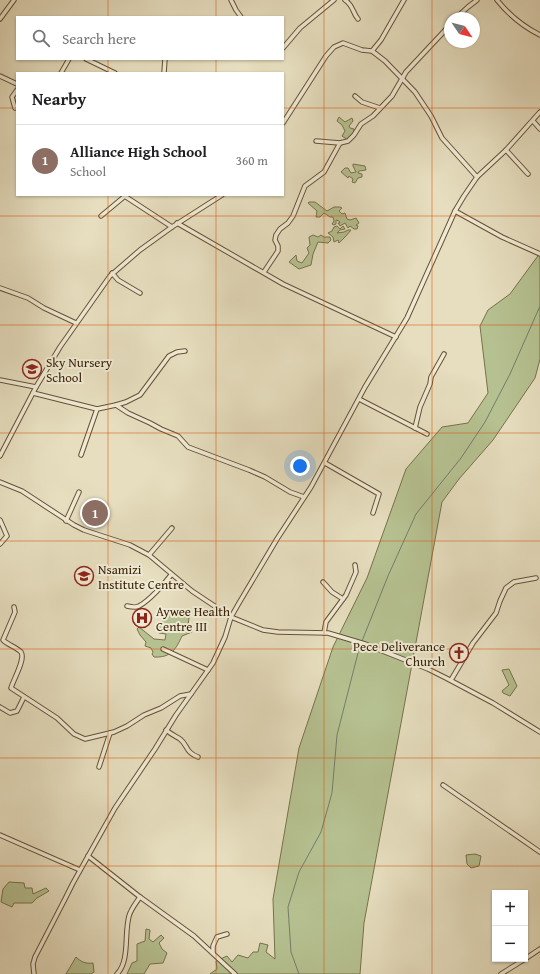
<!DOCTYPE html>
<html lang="en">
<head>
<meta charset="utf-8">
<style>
  body { margin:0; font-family:"Gentium Book Plus",serif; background:#f6f6f6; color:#202124 }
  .controls { position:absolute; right:12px; bottom:12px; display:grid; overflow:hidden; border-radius:0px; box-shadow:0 1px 3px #0004 }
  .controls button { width:36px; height:36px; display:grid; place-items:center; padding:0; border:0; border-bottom:1px solid #e0e0e0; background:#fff; color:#202124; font:20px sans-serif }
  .compass { position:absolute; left:444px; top:12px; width:36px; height:36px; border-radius:50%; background:#fff; box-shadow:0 1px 3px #0004; rotate:125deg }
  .you { position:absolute; left:300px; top:466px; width:14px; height:14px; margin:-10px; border:3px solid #fff; border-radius:50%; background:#1a73e8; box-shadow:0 0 0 6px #1a73e833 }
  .badge { display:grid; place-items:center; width:26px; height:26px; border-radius:50%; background:#ea580c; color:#fff; font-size:13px; font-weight:700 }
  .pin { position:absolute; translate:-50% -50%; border:2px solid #fff; box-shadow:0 1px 4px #0006 }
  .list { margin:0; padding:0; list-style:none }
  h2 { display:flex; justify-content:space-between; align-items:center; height:52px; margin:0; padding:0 16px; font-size:17px }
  h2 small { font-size:13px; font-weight:400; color:#757577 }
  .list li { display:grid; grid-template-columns:26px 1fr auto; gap:12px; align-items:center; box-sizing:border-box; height:72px; padding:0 16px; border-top:1px solid #e0e0e0 }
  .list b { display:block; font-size:15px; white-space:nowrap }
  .list p { margin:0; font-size:13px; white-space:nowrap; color:#757577 }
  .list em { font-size:13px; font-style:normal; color:#757577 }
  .icon { flex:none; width:22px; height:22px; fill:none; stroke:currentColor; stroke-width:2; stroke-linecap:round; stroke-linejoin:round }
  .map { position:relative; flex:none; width:540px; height:974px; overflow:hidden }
  .search { position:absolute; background:#fff; box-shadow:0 1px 3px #0004; left:16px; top:16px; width:268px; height:44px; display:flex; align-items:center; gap:10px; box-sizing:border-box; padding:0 14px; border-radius:0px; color:#757577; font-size:15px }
  .panel { position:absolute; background:#fff; box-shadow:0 1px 3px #0004; left:16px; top:72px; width:268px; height:124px; border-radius:0px }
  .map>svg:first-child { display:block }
  .green { fill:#b6c191; stroke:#78724b }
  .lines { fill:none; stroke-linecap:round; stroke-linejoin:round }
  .stream { stroke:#727f6a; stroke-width:1 }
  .minor-casing { stroke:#665234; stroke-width:5.5 }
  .minor { stroke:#efead5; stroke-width:3.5 }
  .grid { fill:none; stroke:#d7540b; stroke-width:1; stroke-opacity:0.55 }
  .labels { text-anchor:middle; stroke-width:4; stroke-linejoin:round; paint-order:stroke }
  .poi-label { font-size:13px; fill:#3b2305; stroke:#efead5; text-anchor:start }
</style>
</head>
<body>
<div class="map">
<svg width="540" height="974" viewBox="0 0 540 974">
  <rect width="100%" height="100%" fill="#e6debf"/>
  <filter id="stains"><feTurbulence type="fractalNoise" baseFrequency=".005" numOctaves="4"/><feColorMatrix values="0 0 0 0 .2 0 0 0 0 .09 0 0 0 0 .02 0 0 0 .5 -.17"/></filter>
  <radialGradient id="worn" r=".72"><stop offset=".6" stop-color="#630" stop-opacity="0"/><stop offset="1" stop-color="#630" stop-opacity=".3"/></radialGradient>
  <g class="green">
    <polygon points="339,117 345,122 352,118 353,121 349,126 350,128 354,129 354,136 348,140 342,136 345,131 342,125 337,121"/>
    <polygon points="353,164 365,166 366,170 359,171 358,173 362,174 362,177 358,178 355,183 352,182 353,179 349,176 348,178 341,172 345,168 348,168 351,173 356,172 353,166"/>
    <polygon points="309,202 315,202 327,211 334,207 340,207 342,208 339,211 342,214 345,213 347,219 350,220 356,218 359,223 356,225 358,226 357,229 354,229 350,226 348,228 345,223 340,226 338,223 340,223 339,221 336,220 336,224 334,225 332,224 334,221 333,217 330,217 324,213 320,217 316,217 317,211 308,203"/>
    <polygon points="337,226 340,229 343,226 345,229 340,230 337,233 344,232 348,230 351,230 346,236 339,243 338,240 334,242 333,237 328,233 332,231 334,227"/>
    <polygon points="313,235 318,237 321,235 324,237 330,237 331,240 328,243 318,242 313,254 311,265 299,269 289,262 296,255 297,261 302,263 309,253 307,248 310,245 309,237"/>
    <polygon points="540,253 540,359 535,378 493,440 459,479 442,502 364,923 360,974 210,974 217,969 216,961 227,956 232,962 238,955 248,958 253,952 258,952 260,943 268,945 266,952 275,959 273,899 299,748 333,647 367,578 406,469 442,427 468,423 488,393 480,326 488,310 510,294"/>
    <path d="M176 609 181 612 190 611 188 625 192 632 182 636C176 649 171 658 154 657L152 654 153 652 151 648 145 646 146 642 140 635 137 629 139 627 154 639 165 640 166 634 159 633V625L169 614Z"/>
    <polygon points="509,669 517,686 510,696 503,693 502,691 509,685 502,670"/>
    <polygon points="475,854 481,856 479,866 471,868 467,864 466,855"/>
    <polygon points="9,882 24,883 25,888 32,888 33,894 46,888 49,891 37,898 32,903 14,903 12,907 1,902 3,889"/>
    <polygon points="146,929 150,930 149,939 153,942 161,935 164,938 159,943 162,949 167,953 163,963 150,964 144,974 127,974 132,963 137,961 137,944 145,941"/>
    <path d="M76 957C81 962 86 964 93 963L94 972 91 974H66Z"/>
  </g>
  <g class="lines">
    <g class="stream">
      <polyline points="362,641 388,576 416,514 461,458 485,422 510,374 540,306"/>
      <polyline points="299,974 291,952 288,907 299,872 321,832 332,793 337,735 359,649"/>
    </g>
    <defs>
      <g id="minor">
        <polyline points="231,0 236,10 241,17"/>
        <path d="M345 0C354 6 352 12 358 19"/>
        <path d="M497 0C509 15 522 26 540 35"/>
        <polyline points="456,18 468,7 477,0"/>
        <polyline points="0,19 14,0"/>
        <polyline points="283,48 300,28 334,0"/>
        <polyline points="372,51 385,61 415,92 431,116 442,138 477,177"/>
        <polyline points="86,59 115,73"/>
        <polyline points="61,73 69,59"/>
        <polyline points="164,73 165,59"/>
        <polyline points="0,76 17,84"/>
        <polyline points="355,96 362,102 380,108"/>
        <polyline points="15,108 12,97 17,90"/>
        <polyline points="533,121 540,129"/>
        <polyline points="283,123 326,56 334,47 343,43 362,50 372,51 381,40 404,0"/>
        <polyline points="316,141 340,143 348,141 354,135 361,124 373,116 392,96 406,72 450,25"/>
        <polyline points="506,150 528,174"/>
        <polyline points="123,195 172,227"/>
        <polyline points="455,211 502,237 540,254"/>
        <polyline points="101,216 125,196"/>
        <polyline points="177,223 283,284 396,337"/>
        <polyline points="264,272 278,251 278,246 275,240 276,235 280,229 288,223 293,216 305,186 324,172 340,143"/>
        <polyline points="112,273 118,280 140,293"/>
        <polyline points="0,288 28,298 44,308 76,323"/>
        <polyline points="0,380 36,387"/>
        <polyline points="33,393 97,409 116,405 128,413 150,423 161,429 178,436 188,447 249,470 265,477 290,492 304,497"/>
        <polyline points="359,399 427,434"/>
        <polyline points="116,405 126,402 140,395 169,356 177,352 185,351"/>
        <polyline points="415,428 420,407 430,384 431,377 444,354"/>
        <polyline points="81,455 97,409"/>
        <polyline points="0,456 36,387 60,347 110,276 140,250 172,227 222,195"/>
        <polyline points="325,463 379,494 373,513"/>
        <polyline points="0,482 22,491 74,525 84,530 130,545 149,555 192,591 231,617 263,630 278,632 328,633 365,644 428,669 446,678 493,703 540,732"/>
        <polyline points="0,520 7,536 0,544"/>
        <polyline points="66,521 79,492"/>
        <polyline points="149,555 172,528"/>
        <polyline points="323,582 332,592 343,599"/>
        <path d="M127 606C131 607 136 608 139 606 149 601 165 583 171 575"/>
        <path d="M14 607 15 612 3 640C8 645 16 647 21 652 26 659 13 680 11 688L57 718 74 734 85 739 114 732 127 726 144 715 161 708 180 696 191 694"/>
        <polyline points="324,633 326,622 346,595 356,572 355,565"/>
        <polyline points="163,649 208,670"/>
        <polyline points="451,680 473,643 496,613 500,601 506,588 514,582 536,578"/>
        <polyline points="0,707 10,713 17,711 24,697"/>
        <path d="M166 730C171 734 175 736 180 739 188 745 185 752 198 757"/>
        <polyline points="99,767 110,733"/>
        <polyline points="443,785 540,852"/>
        <polyline points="0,835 80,870"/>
        <polyline points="88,856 140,897 194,936 235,974"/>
        <polyline points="213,953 213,946 217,937 227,934"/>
        <polyline points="525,959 540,949"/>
        <polyline points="34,974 33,964 35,957 66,897 73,883 115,808 155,749 176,715 213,663 225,637 231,617 239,603 277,539 311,487 365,387 407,318 455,211 464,196 477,177 506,150 540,112"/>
        <path d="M117 974C130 961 124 934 129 916 131 909 136 903 140 897"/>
        <polyline points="501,974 525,959"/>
      </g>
    </defs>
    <use href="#minor" class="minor-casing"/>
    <use href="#minor" class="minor"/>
  </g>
  <path class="grid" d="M108 0V17M216 0V17M324 0V974M432 0V974M108 59V73M216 59V73M0 108H17M283 108H540M108 195V974M216 195V974M0 216H540M0 325H540M0 433H540M0 541H540M0 649H540M0 758H540M0 866H540"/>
  <defs>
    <symbol id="school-ring" viewBox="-11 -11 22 22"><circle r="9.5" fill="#efead5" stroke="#8f2418" stroke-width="1.5"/><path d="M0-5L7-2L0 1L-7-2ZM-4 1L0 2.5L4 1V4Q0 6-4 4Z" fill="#8f2418"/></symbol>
    <symbol id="hospital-ring" viewBox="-11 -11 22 22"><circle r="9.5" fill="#efead5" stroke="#8f2418" stroke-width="1.5"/><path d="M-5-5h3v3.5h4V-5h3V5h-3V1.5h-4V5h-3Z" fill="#8f2418"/></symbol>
    <symbol id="church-ring" viewBox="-11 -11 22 22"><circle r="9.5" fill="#efead5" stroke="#8f2418" stroke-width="1.5"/><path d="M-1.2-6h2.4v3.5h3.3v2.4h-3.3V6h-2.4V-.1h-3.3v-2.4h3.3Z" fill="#8f2418"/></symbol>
  </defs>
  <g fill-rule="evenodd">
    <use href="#school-ring" x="21" y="358" width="22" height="22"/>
    <use href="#school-ring" x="73" y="565" width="22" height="22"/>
    <use href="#hospital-ring" x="131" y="607" width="22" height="22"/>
    <use href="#church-ring" x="448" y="642" width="22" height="22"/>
  </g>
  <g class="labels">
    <g class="poi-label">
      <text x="46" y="367">Sky Nursery<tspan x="46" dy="15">School</tspan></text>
      <text x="98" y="574">Nsamizi<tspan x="98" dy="15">Institute Centre</tspan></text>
      <text x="156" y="616">Aywee Health<tspan x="156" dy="15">Centre III</tspan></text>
      <text x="445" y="651" text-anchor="end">Pece Deliverance<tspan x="445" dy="15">Church</tspan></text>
    </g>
  </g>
  <rect width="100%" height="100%" filter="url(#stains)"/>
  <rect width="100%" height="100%" fill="url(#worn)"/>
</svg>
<div class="controls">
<button>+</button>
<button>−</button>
</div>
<svg class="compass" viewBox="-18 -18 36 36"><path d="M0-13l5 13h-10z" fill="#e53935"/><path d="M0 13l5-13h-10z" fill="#757577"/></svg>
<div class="you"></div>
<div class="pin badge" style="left:95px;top:513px;background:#8d6e63">1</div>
<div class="search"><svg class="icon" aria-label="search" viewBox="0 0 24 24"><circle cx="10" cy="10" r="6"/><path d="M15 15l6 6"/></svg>Search here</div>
<section class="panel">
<h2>Nearby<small></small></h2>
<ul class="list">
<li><span class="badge" style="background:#8d6e63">1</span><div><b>Alliance High School</b><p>School</p></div><em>360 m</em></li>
</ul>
</section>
</div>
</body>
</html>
